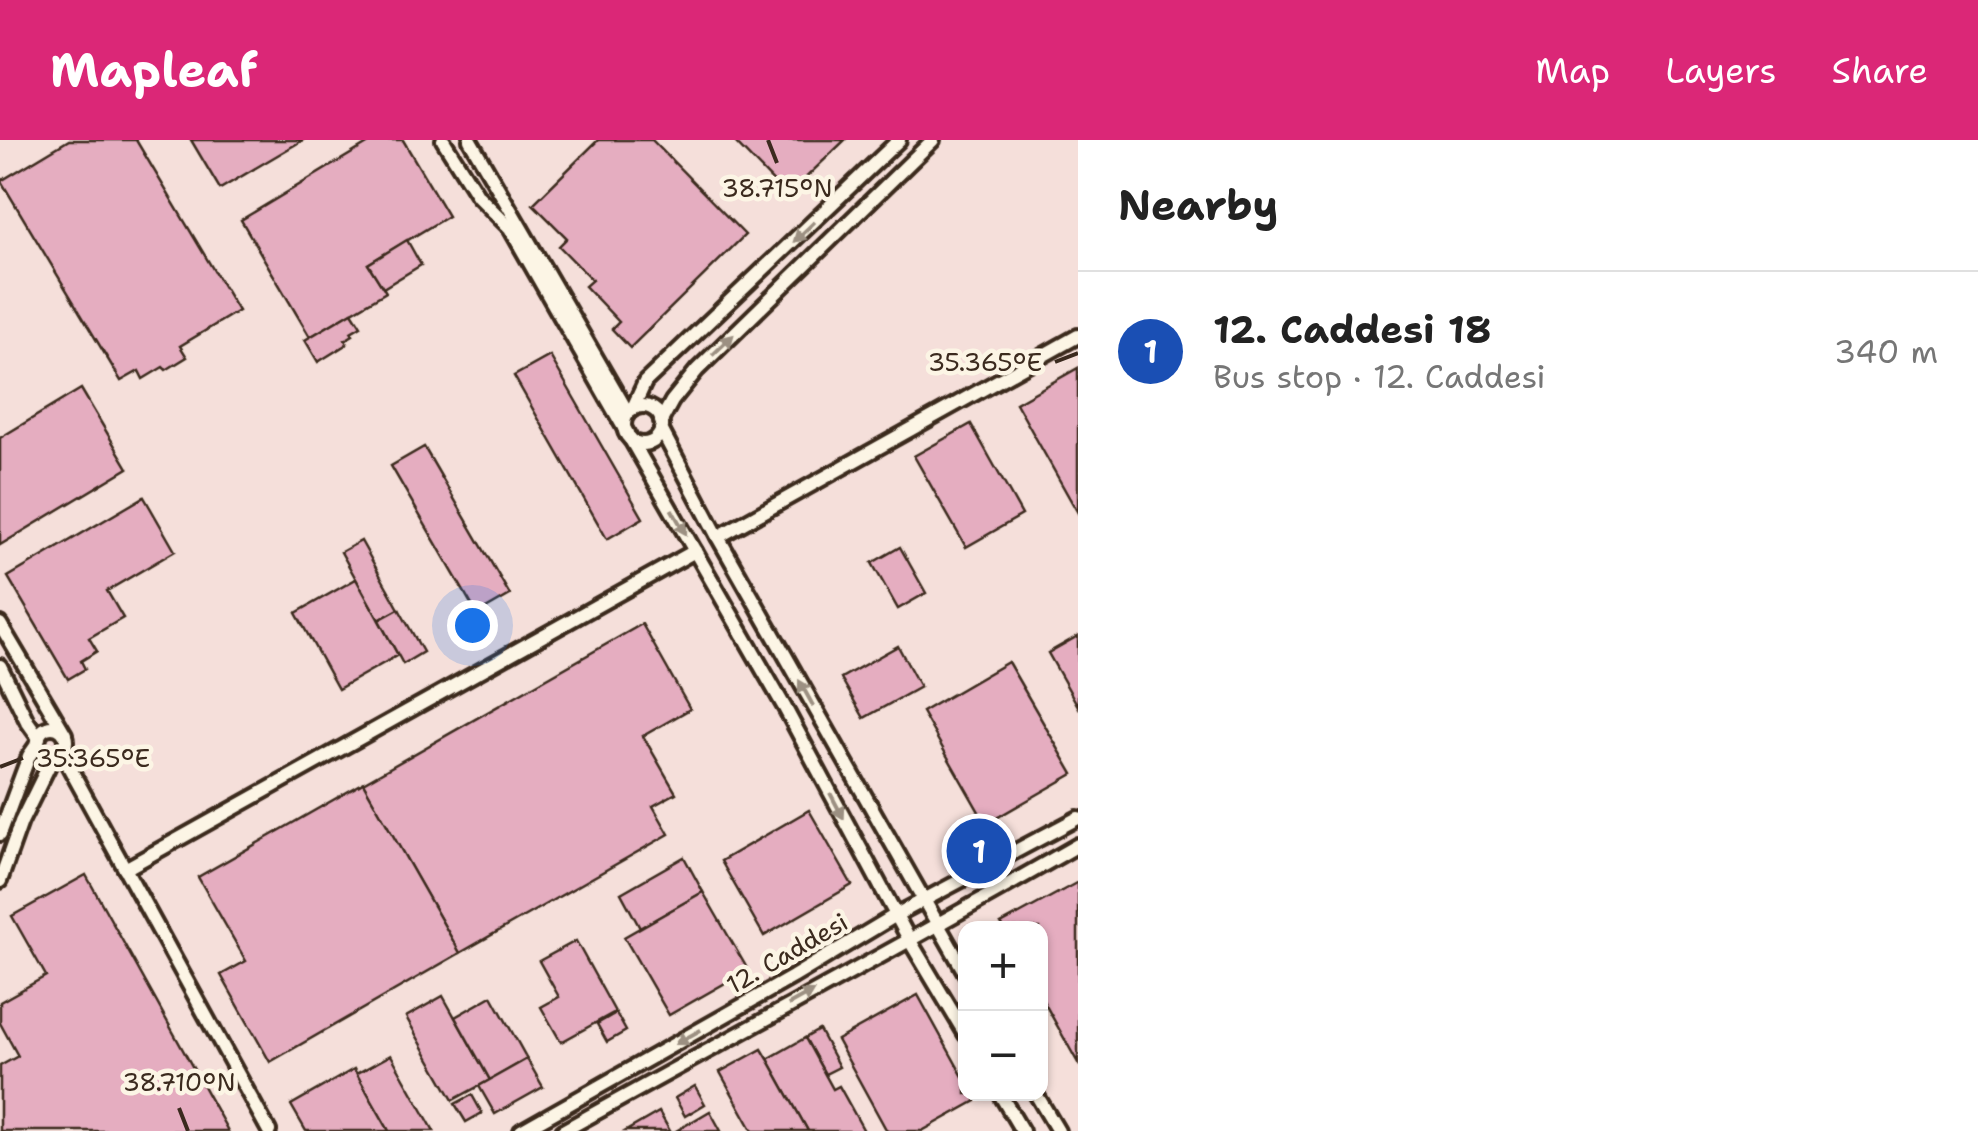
<!DOCTYPE html>
<html lang="en">
<head>
<meta charset="utf-8">
<style>
  body { margin:0; font-family:"Shantell Sans",sans-serif; background:#f6f6f6; color:#222 }
  .controls { position:absolute; right:30px; bottom:30px; display:grid; overflow:hidden; border-radius:20px; box-shadow:0 2px 8px #0004 }
  .controls button { width:90px; height:90px; display:grid; place-items:center; padding:0; border:0; border-bottom:2px solid #e0e0e0; background:#fff; color:#222; font:50px sans-serif }
  .you { position:absolute; left:472px; top:485px; width:35px; height:35px; margin:-25px; border:8px solid #fff; border-radius:50%; background:#1a73e8; box-shadow:0 0 0 15px #1a73e833 }
  .badge { display:grid; place-items:center; width:65px; height:65px; border-radius:50%; background:#db2777; color:#fff; font-size:32px; font-weight:700 }
  .pin { position:absolute; translate:-50% -50%; border:5px solid #fff; box-shadow:0 2px 10px #0006 }
  .list { margin:0; padding:0; list-style:none }
  h2 { display:flex; justify-content:space-between; align-items:center; height:130px; margin:0; padding:0 40px; font-size:42px }
  h2 small { font-size:32px; font-weight:400; color:#767676 }
  .list li { display:grid; grid-template-columns:65px 1fr auto; gap:30px; align-items:center; box-sizing:border-box; height:160px; padding:0 40px; border-top:2px solid #e0e0e0 }
  .list b { display:block; font-size:38px; white-space:nowrap }
  .list p { margin:0; font-size:32px; white-space:nowrap; color:#767676 }
  .list em { font-size:32px; font-style:normal; color:#767676 }
  .map { position:relative; flex:none; width:1078px; height:991px; overflow:hidden }
  header { display:flex; align-items:center; gap:60px; box-sizing:border-box; height:140px; padding:0 50px; background:#db2777; color:#fff }
  header strong { font-size:48px }
  nav { display:flex; gap:55px; margin-inline-start:auto; font-size:35px }
  main { display:flex }
  aside { flex:1; background:#fff }
  .map>svg:first-child { display:block }
  .building { fill:#e5adc0; stroke:#3b2a1e; stroke-width:2.5 }
  .lines { fill:none; stroke-linecap:round; stroke-linejoin:round }
  .minor-casing { stroke:#3b2a1e; stroke-width:20 }
  .minor { stroke:#fcf5e5; stroke-width:12 }
  .oneway { fill:#9c9082 }
  .ticks { fill:none; stroke:#3b2a1e; stroke-width:4 }
  .labels { text-anchor:middle; stroke-width:9; stroke-linejoin:round; paint-order:stroke }
  .street-label { font-size:25px; fill:#3b2a1e; stroke:#fcf5e5 }
  .ticks-label { font-size:25px; text-anchor:middle; fill:#3b2a1e; stroke:#fcf5e5; stroke-width:9; stroke-linejoin:round; paint-order:stroke }
</style>
</head>
<body>
<header>
<strong>Mapleaf</strong>
<nav><a>Map</a><a>Layers</a><a>Share</a></nav>
</header>
<main>
<div class="map">
<svg width="1078" height="991" viewBox="0 0 1078 991">
  <rect width="100%" height="100%" fill="#f5dfda"/>
  <filter id="ink" filterUnits="userSpaceOnUse"><feTurbulence type="fractalNoise" baseFrequency=".01" numOctaves="2"/><feDisplacementMap in="SourceGraphic" scale="20" xChannelSelector="R" yChannelSelector="G"/><feConvolveMatrix kernelMatrix="1 2 1 2 8 2 1 2 1" color-interpolation-filters="sRGB"/></filter>
  <g filter="url(#ink)">
    <g class="building">
      <polygon points="69,0 136,0 238,171 180,206 187,217 166,230 163,227 143,239 139,231 121,241 1,41"/>
      <polygon points="191,0 303,0 220,49"/>
      <polygon points="374,0 403,0 448,76 368,124 386,152 310,197 241,80"/>
      <polygon points="598,0 652,0 745,95 630,208 612,189 619,182 585,146 592,140 559,106 567,98 533,64"/>
      <polygon points="733,0 845,0 787,56"/>
      <polygon points="407,100 421,125 383,148 368,124"/>
      <polygon points="352,172 361,186 351,192 353,195 345,200 347,204 318,222 305,200"/>
      <polygon points="550,216 643,378 607,399 514,236"/>
      <polygon points="1078,228 1078,373 1016,263"/>
      <polygon points="81,249 128,328 0,405 0,298"/>
      <polygon points="971,284 1022,375 966,407 914,316"/>
      <polygon points="424,307 510,455 477,474 391,326"/>
      <polygon points="144,357 175,411 107,451 123,478 89,498 97,511 81,521 85,529 68,539 8,437"/>
      <polygon points="361,401 399,469 379,480 341,412"/>
      <polygon points="900,407 926,453 898,469 872,423"/>
      <polygon points="356,439 398,515 338,549 296,473"/>
      <polygon points="399,469 423,512 403,524 379,480"/>
      <polygon points="642,484 690,569 643,596 676,653 653,666 669,694 460,813 363,643"/>
      <polygon points="1078,496 1078,566 1048,513"/>
      <polygon points="898,506 920,547 864,578 841,538"/>
      <polygon points="1008,522 1073,634 986,684 922,572"/>
      <polygon points="363,643 460,813 270,922 221,835 246,821 198,737"/>
      <polygon points="809,670 852,745 764,796 721,721"/>
      <polygon points="684,717 703,752 640,788 621,753"/>
      <polygon points="86,735 228,991 0,991 0,926 18,916 0,883 0,862 46,836 12,776"/>
      <polygon points="1078,742 1078,923 1040,855 1040,788 1004,788 1001,784"/>
      <polygon points="703,752 748,830 669,875 624,797"/>
      <polygon points="576,801 615,872 561,902 541,867 559,857 539,821"/>
      <polygon points="918,855 966,942 966,954 972,954 976,961 922,991 887,991 837,900"/>
      <polygon points="443,856 490,940 453,960 406,877"/>
      <polygon points="492,856 527,919 490,940 455,877"/>
      <polygon points="616,873 626,891 607,902 597,884"/>
      <polygon points="819,890 839,927 825,934 805,898"/>
      <polygon points="805,898 833,949 839,946 864,991 808,991 768,919"/>
      <polygon points="762,909 768,919 808,991 753,991 720,932"/>
      <polygon points="391,915 434,991 389,991 356,934"/>
      <polygon points="527,919 543,947 495,974 479,946"/>
      <polygon points="354,929 389,991 306,991 291,965"/>
      <polygon points="695,946 705,964 685,976 675,958"/>
      <polygon points="472,955 482,973 466,982 455,964"/>
      <polygon points="710,971 721,991 676,991"/>
      <polygon points="659,972 670,991 626,991"/>
    </g>
    <g class="lines">
      <defs>
        <g id="minor">
          <polyline points="443,0 478,56 510,88 627,293"/>
          <polyline points="470,0 628,273"/>
          <circle cx="643" cy="285" r="19"/>
          <polyline points="632,270 645,242 899,0"/>
          <polyline points="661,281 672,261 697,230 933,0"/>
          <polyline points="661,289 718,397 966,834"/>
          <polyline points="630,298 785,568 910,801 966,895"/>
          <polyline points="718,397 1078,196"/>
          <polyline points="0,484 65,594"/>
          <polyline points="0,526 27,581 39,598"/>
          <circle cx="52" cy="601" r="14"/>
          <polyline points="61,612 269,991"/>
          <polyline points="0,694 29,616 38,603"/>
          <polyline points="125,729 695,411"/>
          <polyline points="0,741 21,682 54,615"/>
          <polyline points="1000,954 1022,991"/>
          <polyline points="1036,954 1058,991"/>
          <polyline points="521,991 793,837 896,775 1078,678"/>
          <path d="M563 991C735 895 908 803 1078 705"/>
        </g>
      </defs>
      <use href="#minor" class="minor-casing"/>
      <use href="#minor" class="minor"/>
    </g>
    <defs><path id="oneway-solid" d="M-6-.8H1V-3.2L6.5 0L1 3.2V.8H-6Z" transform="scale(2.5)"/></defs>
    <g class="oneway">
      <use href="#oneway-solid" transform="translate(804 92) rotate(136)"/>
      <use href="#oneway-solid" transform="translate(723 205) rotate(-44)"/>
      <use href="#oneway-solid" transform="translate(679 382) rotate(60)"/>
      <use href="#oneway-solid" transform="translate(806 553) rotate(-119)"/>
      <use href="#oneway-solid" transform="translate(837 666) rotate(62)"/>
      <use href="#oneway-solid" transform="translate(801 858) rotate(-29)"/>
      <use href="#oneway-solid" transform="translate(688 897) rotate(151)"/>
    </g>
  </g>
  <path class="ticks" d="M768 0 777 23M1055 222 1078 213M0 627 23 618M179 968 188 991"/>
  <g class="labels">
    <g class="street-label">
      <text transform="translate(787 813) rotate(-30)" y="9">12. Caddesi</text>
    </g>
  </g>
  <g class="ticks-label">
    <text x="777" y="57">38.715°N</text>
    <text x="985" y="231">35.365°E</text>
    <text x="93" y="627">35.365°E</text>
    <text x="179" y="951">38.710°N</text>
  </g>
</svg>
<div class="controls">
<button>+</button>
<button>−</button>
</div>
<div class="you"></div>
<div class="pin badge" style="left:979px;top:711px;background:#1a4fb4">1</div>
</div>
<aside>
<h2>Nearby<small></small></h2>
<ul class="list">
<li><span class="badge" style="background:#1a4fb4">1</span><div><b>12. Caddesi 18</b><p>Bus stop · 12. Caddesi</p></div><em>340 m</em></li>
</ul>
</aside>
</main>
</body>
</html>
